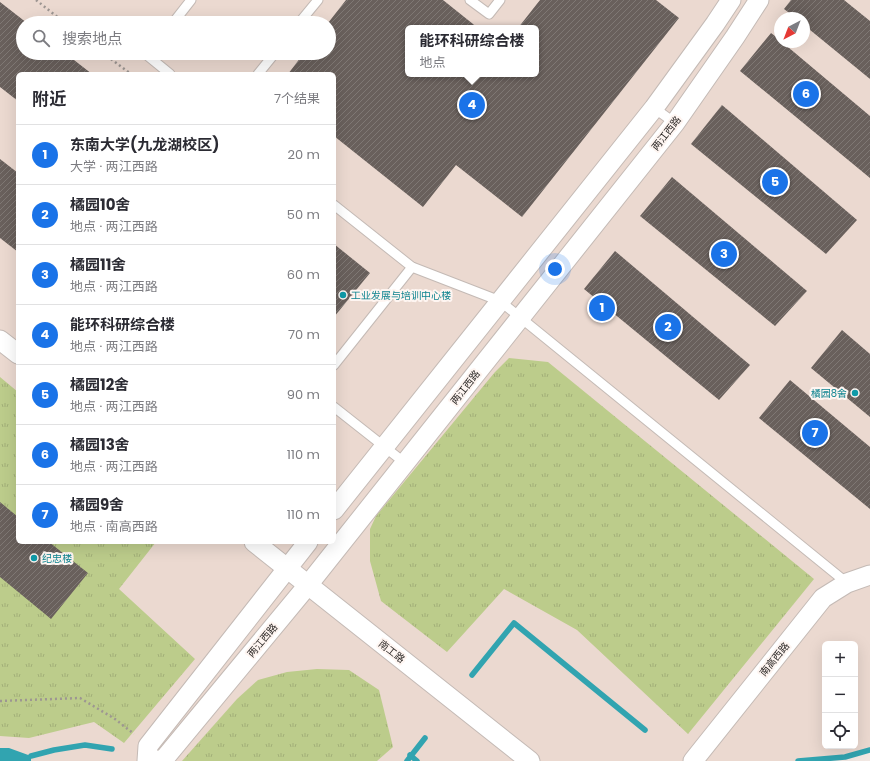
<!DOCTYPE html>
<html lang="zh">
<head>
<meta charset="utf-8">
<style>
  body { margin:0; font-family:Poppins,"Noto Sans SC",sans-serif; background:#f7f7f7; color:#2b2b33 }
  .controls { position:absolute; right:12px; bottom:12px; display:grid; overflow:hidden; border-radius:6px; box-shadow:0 4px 16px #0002 }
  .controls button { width:36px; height:36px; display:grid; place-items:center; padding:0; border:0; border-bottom:1px solid #e1e1e2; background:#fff; color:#2b2b33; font:20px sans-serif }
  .compass { position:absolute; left:774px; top:12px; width:36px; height:36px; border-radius:50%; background:#fff; box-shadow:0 4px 16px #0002; rotate:222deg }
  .you { position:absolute; left:555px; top:269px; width:14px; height:14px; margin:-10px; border:3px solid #fff; border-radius:50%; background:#1a73e8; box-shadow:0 0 0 6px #1a73e833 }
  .badge { display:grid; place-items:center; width:26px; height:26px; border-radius:50%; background:#1a73e8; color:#fff; font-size:13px; font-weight:700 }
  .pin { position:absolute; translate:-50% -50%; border:2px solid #fff; box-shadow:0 1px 4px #0006 }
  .popup { position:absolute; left:405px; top:25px; width:134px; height:52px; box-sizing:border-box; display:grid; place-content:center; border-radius:6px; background:#fff; filter:drop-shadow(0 1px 3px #0005); font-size:13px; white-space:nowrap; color:#7c7c81 }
  .popup b { font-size:15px; color:#2b2b33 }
  .popup::after { content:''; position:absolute; left:50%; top:100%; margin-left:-8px; border:8px solid transparent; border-top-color:#fff }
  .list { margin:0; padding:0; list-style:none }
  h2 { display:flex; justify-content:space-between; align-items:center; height:52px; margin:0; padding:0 16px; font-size:17px }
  h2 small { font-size:13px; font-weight:400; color:#7c7c81 }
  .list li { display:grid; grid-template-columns:26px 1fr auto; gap:12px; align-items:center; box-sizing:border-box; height:60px; padding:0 16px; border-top:1px solid #e1e1e2 }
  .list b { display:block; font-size:15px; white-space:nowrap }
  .list p { margin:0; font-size:13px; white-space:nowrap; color:#7c7c81 }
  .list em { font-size:13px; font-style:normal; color:#7c7c81 }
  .icon { flex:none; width:22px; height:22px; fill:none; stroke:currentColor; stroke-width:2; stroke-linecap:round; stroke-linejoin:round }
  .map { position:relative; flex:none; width:870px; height:761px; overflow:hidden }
  .search { position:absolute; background:#fff; box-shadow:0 4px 16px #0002; left:16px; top:16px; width:320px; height:44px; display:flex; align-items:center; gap:10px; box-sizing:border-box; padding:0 14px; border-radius:22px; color:#7c7c81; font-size:15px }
  .panel { position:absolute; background:#fff; box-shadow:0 4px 16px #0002; left:16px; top:72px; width:320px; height:472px; border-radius:6px }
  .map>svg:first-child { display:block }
  .built { fill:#ebd9d0; fill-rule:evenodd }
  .grass { fill:url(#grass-tufts) }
  .water { fill:#31a4b0 }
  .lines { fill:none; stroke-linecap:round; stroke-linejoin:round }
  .stream { stroke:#31a4b0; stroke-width:5.5 }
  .building { fill:url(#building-hatch) }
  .lane-casing { stroke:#c4bab5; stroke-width:11 }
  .street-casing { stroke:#c4bab5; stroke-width:21 }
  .path { stroke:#9d9692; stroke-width:2.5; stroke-dasharray:2 3; stroke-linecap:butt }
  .lane { stroke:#fff; stroke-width:9 }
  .street { stroke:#fff; stroke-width:19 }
  .culture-dot { fill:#0f9aa8; stroke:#fef5f1; stroke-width:1.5 }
  .labels { text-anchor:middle; stroke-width:4; stroke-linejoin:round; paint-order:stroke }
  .street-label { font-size:10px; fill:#2d2927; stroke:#fef5f1 }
  .culture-label { font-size:10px; fill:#0d838f; stroke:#fef5f1; text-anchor:start }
</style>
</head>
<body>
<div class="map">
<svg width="870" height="761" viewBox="0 0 870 761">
  <defs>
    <pattern id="grass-tufts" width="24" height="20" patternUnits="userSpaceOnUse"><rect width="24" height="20" fill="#bccc8b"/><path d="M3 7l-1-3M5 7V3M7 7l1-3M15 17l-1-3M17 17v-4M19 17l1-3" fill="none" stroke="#a2af78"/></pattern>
    <pattern id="building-hatch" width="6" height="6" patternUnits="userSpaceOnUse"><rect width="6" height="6" fill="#69605c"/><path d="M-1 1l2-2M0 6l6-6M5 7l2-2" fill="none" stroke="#7f7874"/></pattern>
  </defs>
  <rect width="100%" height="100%" fill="#f2e8e3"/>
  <path class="built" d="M0 0H870V750L845 757 812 761H0ZM780 18H804V42H780ZM23 23H329V53H23ZM408 28H536V74H408ZM18 74H334V542H18ZM825 644H855V746H825Z"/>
  <g class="grass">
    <polygon points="509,358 548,362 814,579 688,734 577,630 504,589 447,652 381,601 370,561 370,529 376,516 495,372"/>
    <polygon points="0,377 18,392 18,542 156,542 119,589 195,659 124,743 94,722 29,738 0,736"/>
    <polygon points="317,669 349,670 379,690 393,747 377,761 182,761 237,699 258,680 287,672"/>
  </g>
  <polygon class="water" points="0,748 9,748 31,756 31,761 0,761"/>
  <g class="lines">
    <g class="stream">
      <polyline points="472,675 514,623 645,730"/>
      <polyline points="410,755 417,761"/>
      <polyline points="31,756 54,750 85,745 112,749"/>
      <polyline points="407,761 425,738"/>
      <polyline points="798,761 845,757 870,750"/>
    </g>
  </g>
  <g class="building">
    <polygon points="346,0 443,0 478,28 408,28 408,74 536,74 536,28 518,28 540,0 656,0 679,18 522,217 456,165 423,207 334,136 334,74 288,74 304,53 329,53 328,23"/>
    <polygon points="791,0 844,0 870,21 870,79 804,25 804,18 796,18 784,9"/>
    <polygon points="0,2 27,23 23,23 23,53 65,53 92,74 18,74 18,101 0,87"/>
    <polygon points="771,33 780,40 780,42 782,42 870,116 870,178 740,71"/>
    <polygon points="722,105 857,220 826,254 691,144"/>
    <polygon points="0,159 18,173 18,252 0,238"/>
    <polygon points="672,177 807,291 775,326 640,216"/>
    <polygon points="334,244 370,273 334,317"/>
    <polygon points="615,251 750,365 719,400 584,289"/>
    <polygon points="842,330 870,354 870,417 811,368"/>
    <polygon points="790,380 870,447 870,509 759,418"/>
    <polygon points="0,502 18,517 18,542 49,542 88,573 51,619 0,577"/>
  </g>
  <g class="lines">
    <defs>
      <g id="lane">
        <polyline points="470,0 489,14 500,0"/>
        <polyline points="173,23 191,0"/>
        <polyline points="299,23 318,0"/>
        <polyline points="150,53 148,56 170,74"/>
        <polyline points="258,74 275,53"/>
        <polyline points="654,108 675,123"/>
        <polyline points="334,205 412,267 500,301 847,583"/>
        <polyline points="334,365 412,267"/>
        <polyline points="334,407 405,463"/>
      </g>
      <g id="street">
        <polyline points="0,340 18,354"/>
        <polyline points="334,510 654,108 715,24 731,0"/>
        <polyline points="254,542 530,761"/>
        <polyline points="147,761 148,746 308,542"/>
        <polyline points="155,761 164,759 308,585 675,123 735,37 759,0"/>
        <polyline points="693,761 823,598 847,583 870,575"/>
      </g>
    </defs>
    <use href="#lane" class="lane-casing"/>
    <use href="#street" class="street-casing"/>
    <g class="path">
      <polyline points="36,0 65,23"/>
      <polyline points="103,53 131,74"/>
      <polyline points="0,701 80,698 115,719 134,734"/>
    </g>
    <use href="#lane" class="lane"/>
    <use href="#street" class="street"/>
  </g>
  <g class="culture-dot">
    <circle cx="343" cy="295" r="4"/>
    <circle cx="855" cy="393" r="4"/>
    <circle cx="34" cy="558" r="4"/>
  </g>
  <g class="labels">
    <g class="street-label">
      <text transform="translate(666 133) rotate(-52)" y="4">两江西路</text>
      <text transform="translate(465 387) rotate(-52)" y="4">两江西路</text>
      <text transform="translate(262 640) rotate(-50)" y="4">两江西路</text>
      <text transform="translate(392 651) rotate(38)" y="4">南工路</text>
      <text transform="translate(774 659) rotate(-51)" y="4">南高西路</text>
    </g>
    <g class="culture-label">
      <text x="351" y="299">工业发展与培训中心楼</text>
      <text x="847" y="397" text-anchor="end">橘园8舍</text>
      <text x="42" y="562">纪忠楼</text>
    </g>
  </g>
</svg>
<div class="controls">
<button>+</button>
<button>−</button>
<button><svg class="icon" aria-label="locate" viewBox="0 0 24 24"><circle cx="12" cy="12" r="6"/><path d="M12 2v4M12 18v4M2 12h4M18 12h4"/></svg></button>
</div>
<svg class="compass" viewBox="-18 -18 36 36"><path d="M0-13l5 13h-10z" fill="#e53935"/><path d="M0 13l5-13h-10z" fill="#7c7c81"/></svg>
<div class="you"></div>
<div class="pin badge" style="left:602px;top:308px">1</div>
<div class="pin badge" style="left:668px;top:327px">2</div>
<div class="pin badge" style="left:724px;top:254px">3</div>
<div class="pin badge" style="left:472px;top:105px">4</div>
<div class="popup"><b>能环科研综合楼</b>地点</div>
<div class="pin badge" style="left:775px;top:182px">5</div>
<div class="pin badge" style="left:806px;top:94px">6</div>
<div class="pin badge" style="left:815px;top:433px">7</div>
<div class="search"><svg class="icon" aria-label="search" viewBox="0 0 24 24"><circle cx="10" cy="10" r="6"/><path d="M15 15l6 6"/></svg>搜索地点</div>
<section class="panel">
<h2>附近<small>7个结果</small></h2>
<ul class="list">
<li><span class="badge">1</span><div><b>东南大学(九龙湖校区)</b><p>大学 · 两江西路</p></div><em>20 m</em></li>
<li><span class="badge">2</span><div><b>橘园10舍</b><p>地点 · 两江西路</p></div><em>50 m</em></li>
<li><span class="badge">3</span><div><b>橘园11舍</b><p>地点 · 两江西路</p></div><em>60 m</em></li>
<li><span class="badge">4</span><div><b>能环科研综合楼</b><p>地点 · 两江西路</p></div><em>70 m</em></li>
<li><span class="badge">5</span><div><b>橘园12舍</b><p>地点 · 两江西路</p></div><em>90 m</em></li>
<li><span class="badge">6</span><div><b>橘园13舍</b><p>地点 · 两江西路</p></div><em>110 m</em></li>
<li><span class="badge">7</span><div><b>橘园9舍</b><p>地点 · 南高西路</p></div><em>110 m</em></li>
</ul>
</section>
</div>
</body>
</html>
